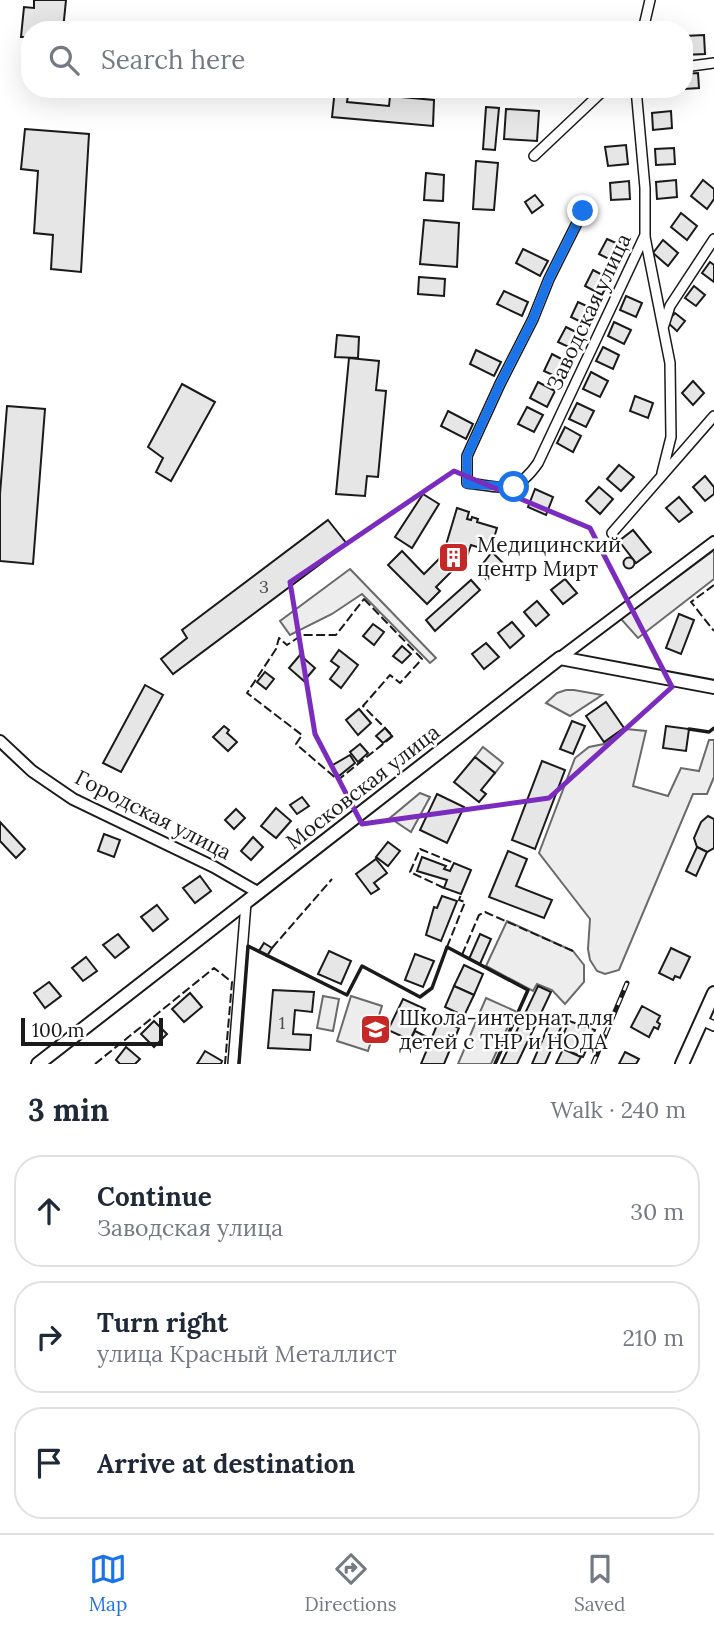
<!DOCTYPE html>
<html lang="en">
<head>
<meta charset="utf-8">
<style>
  body { margin:0; font-family:Lora,serif; background:#f6f6f7; color:#1f2937 }
  .scale { position:absolute; left:21px; bottom:18px; width:142px; box-sizing:border-box; padding-left:7px; border:4px solid #1a1a1a; border-top:0; font-size:19px; line-height:24px; white-space:nowrap; color:#1a1a1a; -webkit-text-stroke:5px #fff; paint-order:stroke }
  .stop { position:absolute; width:21px; height:21px; margin:-16px; border:5px solid #1a73e8; border-radius:50%; background:#fff }
  .stop.end { background:#1a73e8; border-color:#fff; box-shadow:0 2px 7px #0008 }
  .list { margin:0; padding:0; list-style:none }
  h2 { display:flex; justify-content:space-between; align-items:center; height:91px; margin:0; padding:0 28px; font-size:30px }
  h2 small { font-size:23px; font-weight:400; color:#747a83 }
  .list li { display:grid; grid-template-columns:46px 1fr auto; gap:21px; align-items:center; box-sizing:border-box; height:112px; margin:0 14px 14px; padding:0 14px; border:2px solid #e0e1e3; border-radius:28px }
  .list b { display:block; font-size:26px; white-space:nowrap }
  .list p { margin:0; font-size:23px; white-space:nowrap; color:#747a83 }
  .list em { font-size:23px; font-style:normal; color:#747a83 }
  .icon { flex:none; width:38px; height:38px; fill:none; stroke:currentColor; stroke-width:2; stroke-linecap:round; stroke-linejoin:round }
  .map { position:relative; flex:none; width:714px; height:1064px; overflow:hidden }
  .search { position:absolute; background:#fff; box-shadow:0 7px 28px #0002; left:21px; right:21px; top:21px; height:77px; display:flex; align-items:center; gap:18px; box-sizing:border-box; padding:0 24px; border-radius:28px; color:#747a83; font-size:26px }
  .sheet { height:469px; background:#fff }
  nav { display:flex; justify-content:space-around; align-items:center; box-sizing:border-box; height:98px; border-top:2px solid #e0e1e3; background:#fff; font-size:19px; color:#747a83 }
  nav a { display:grid; justify-items:center; gap:4px }
  nav .on { color:#1a73e8 }
  .map>svg:first-child { display:block }
  .built { fill:#ededed; stroke:#6a6a6a; stroke-width:2 }
  .building { fill:#e6e6e6; stroke:#1a1a1a; stroke-width:2 }
  .lines { fill:none; stroke-linecap:round; stroke-linejoin:round }
  .minor-casing { stroke:#1a1a1a; stroke-width:12 }
  .tertiary-casing { stroke:#1a1a1a; stroke-width:14 }
  .secondary-casing { stroke:#1a1a1a; stroke-width:16 }
  .minor { stroke:#fff; stroke-width:9 }
  .tertiary { stroke:#fff; stroke-width:10 }
  .secondary { stroke:#fff; stroke-width:12 }
  .rail-casing { stroke:#1a1a1a; stroke-width:5 }
  .rail { stroke:#fff; stroke-width:2.5; stroke-dasharray:8; stroke-linecap:butt }
  .fence { stroke:#1a1a1a; stroke-width:2; stroke-dasharray:9 3.5; stroke-linecap:butt }
  .wall { stroke:#1a1a1a; stroke-width:3.5 }
  .route { stroke:#1a73e8; stroke-width:9 }
  .marked { fill:none; stroke:#7b2cbf; stroke-width:5; stroke-linejoin:round }
  .labels { text-anchor:middle; stroke-width:5; stroke-linejoin:round; paint-order:stroke }
  .number-label { font-size:18px; fill:#4d4d4d }
  .street-label { font-size:21px; fill:#1a1a1a; stroke:#fff }
  .poi-label { font-size:21px; fill:#1a1a1a; stroke:#fff; text-anchor:start }
</style>
</head>
<body>
<div class="map">
<svg width="714" height="1064" viewBox="0 0 714 1064">
  <rect width="100%" height="100%" fill="#fff"/>
  <g class="built">
    <polygon points="714,550 714,579 638,638 621,619"/>
    <polygon points="350,569 436,658 430,663 362,594 332,614 290,635 280,621"/>
    <polygon points="566,690 574,690 602,695 570,716 546,703 557,693"/>
    <polygon points="626,729 646,731 633,786 668,796 681,768 699,771 709,740 714,740 714,777 707,794 693,794 619,970 605,974 597,971 590,960 588,949 590,919 539,853 575,758 589,747 604,744"/>
    <polygon points="483,747 503,763 495,773 475,757"/>
    <polygon points="420,793 430,797 411,832 390,818"/>
    <polygon points="507,921 573,951 584,965 584,982 565,1004 552,990 537,984 533,991 486,966"/>
    <polygon points="323,996 339,999 333,1031 317,1028"/>
    <polygon points="351,996 382,1006 368,1051 337,1041"/>
    <polygon points="486,998 515,1011 491,1064 458,1064"/>
  </g>
  <g class="building">
    <polygon points="34,0 66,0 63,30 30,30 30,37 21,37 24,7 34,8"/>
    <polygon points="704,35 705,54 684,55 684,36"/>
    <polygon points="698,73 699,88 684,89 684,74"/>
    <polygon points="335,89 349,89 347,102 389,106 390,96 434,100 433,126 332,117"/>
    <polygon points="486,107 499,108 495,150 483,149"/>
    <polygon points="506,109 539,111 537,141 504,139"/>
    <polygon points="671,111 672,128 653,130 652,113"/>
    <polygon points="25,129 89,134 81,272 51,269 53,235 34,233 38,171 21,169"/>
    <polygon points="626,145 628,164 608,166 605,147"/>
    <polygon points="674,148 675,164 656,165 655,149"/>
    <polygon points="476,161 498,163 494,210 473,209"/>
    <polygon points="426,173 444,175 443,201 424,200"/>
    <polygon points="676,180 677,197 657,199 656,182"/>
    <polygon points="703,180 714,189 714,199 707,209 691,196"/>
    <polygon points="629,181 630,199 611,200 610,183"/>
    <polygon points="535,195 543,205 532,213 525,202"/>
    <polygon points="681,213 697,226 687,240 671,227"/>
    <polygon points="424,220 459,223 457,267 420,264"/>
    <polygon points="607,239 625,247 617,263 599,254"/>
    <polygon points="663,240 678,253 668,266 653,253"/>
    <polygon points="523,249 548,261 540,276 516,263"/>
    <polygon points="710,262 714,265 714,282 702,273"/>
    <polygon points="593,270 610,279 602,295 585,286"/>
    <polygon points="419,277 445,279 444,296 418,294"/>
    <polygon points="694,286 705,295 696,306 685,298"/>
    <polygon points="504,291 528,302 522,316 497,304"/>
    <polygon points="626,296 642,303 636,317 620,310"/>
    <polygon points="578,302 595,310 587,325 571,317"/>
    <polygon points="675,313 685,321 677,331 667,322"/>
    <polygon points="614,322 631,330 624,344 608,336"/>
    <polygon points="566,327 582,335 575,350 558,342"/>
    <polygon points="337,335 359,337 358,358 335,357"/>
    <polygon points="603,347 619,355 613,369 596,361"/>
    <polygon points="476,350 501,362 494,376 470,364"/>
    <polygon points="552,354 569,363 561,379 544,371"/>
    <polygon points="349,358 379,361 376,390 386,391 378,477 367,476 365,496 336,494"/>
    <polygon points="591,372 608,381 600,397 583,389"/>
    <polygon points="693,381 704,393 693,405 682,393"/>
    <polygon points="538,382 555,391 547,407 530,398"/>
    <polygon points="182,384 215,402 171,481 156,472 163,458 148,447"/>
    <polygon points="635,396 653,403 648,418 630,411"/>
    <polygon points="577,403 594,411 586,427 569,419"/>
    <polygon points="7,406 45,409 33,564 0,561 0,494"/>
    <polygon points="527,407 543,415 534,432 518,424"/>
    <polygon points="448,411 473,424 466,439 441,426"/>
    <polygon points="565,427 581,436 573,452 557,443"/>
    <polygon points="619,465 634,477 621,491 607,479"/>
    <polygon points="705,476 714,487 714,494 705,501 693,487"/>
    <polygon points="599,487 613,499 600,514 586,501"/>
    <polygon points="535,489 553,497 546,515 528,507"/>
    <polygon points="423,494 439,504 412,548 395,537"/>
    <polygon points="679,497 692,512 679,522 666,508"/>
    <polygon points="457,508 469,512 467,519 471,520 472,517 478,519 477,522 497,528 490,551 471,545 466,559 462,562 457,560 455,568 436,587 440,591 427,604 388,565 402,551 424,574 443,555"/>
    <polygon points="328,520 347,544 173,674 161,659 187,638 182,630"/>
    <polygon points="633,530 651,552 636,563 619,541"/>
    <polygon points="492,552 503,563 487,580 478,570"/>
    <circle cx="629" cy="563" r="5.5"/>
    <polygon points="565,579 577,593 563,604 551,590"/>
    <polygon points="471,580 480,590 435,631 426,620"/>
    <polygon points="537,601 549,615 536,626 524,612"/>
    <polygon points="679,614 694,620 681,654 666,648"/>
    <polygon points="512,622 524,636 510,648 498,633"/>
    <polygon points="373,624 384,632 374,645 363,636"/>
    <polygon points="486,643 499,657 484,669 472,654"/>
    <polygon points="402,646 411,654 402,663 393,656"/>
    <polygon points="339,650 358,665 341,688 330,679 339,667 331,661"/>
    <polygon points="300,655 315,668 304,681 289,668"/>
    <polygon points="265,672 274,679 266,689 257,682"/>
    <polygon points="145,685 163,695 121,772 103,763"/>
    <polygon points="606,702 624,728 604,742 586,716"/>
    <polygon points="359,709 371,723 358,735 346,720"/>
    <polygon points="572,721 585,726 573,754 560,749"/>
    <polygon points="224,726 229,730 227,733 237,742 228,751 213,737"/>
    <polygon points="666,726 689,729 686,751 663,748"/>
    <polygon points="385,728 392,736 383,743 376,736"/>
    <polygon points="360,744 368,753 358,762 350,752"/>
    <polygon points="350,755 355,763 339,776 331,766"/>
    <polygon points="475,757 495,773 481,790 486,794 479,802 454,782"/>
    <polygon points="542,761 565,770 535,849 512,840"/>
    <polygon points="437,794 464,807 447,843 420,830"/>
    <polygon points="302,797 309,806 297,814 290,805"/>
    <polygon points="276,808 291,821 276,838 261,826"/>
    <polygon points="236,809 245,818 234,829 225,820"/>
    <polygon points="708,816 714,819 714,848 707,852 697,847 694,838 701,822"/>
    <polygon points="0,822 25,849 16,858 0,841"/>
    <polygon points="104,834 120,840 114,857 98,851"/>
    <polygon points="253,837 263,847 251,860 241,851"/>
    <polygon points="388,842 400,851 388,866 376,857"/>
    <polygon points="697,847 707,852 696,876 686,871"/>
    <polygon points="508,851 527,859 516,886 552,900 544,918 489,897"/>
    <polygon points="422,857 446,866 444,869 450,871 454,863 471,870 461,894 444,888 447,880 417,871"/>
    <polygon points="376,859 387,873 374,883 379,889 371,894 356,874"/>
    <polygon points="200,876 211,891 195,903 183,888"/>
    <polygon points="442,896 457,901 441,941 426,935 434,907 437,908"/>
    <polygon points="157,905 168,919 153,931 141,917"/>
    <polygon points="118,934 129,947 115,958 103,945"/>
    <polygon points="480,934 491,939 480,964 469,959"/>
    <polygon points="264,943 272,948 267,956 259,951"/>
    <polygon points="671,948 690,957 680,978 675,976 673,980 659,973"/>
    <polygon points="329,951 351,961 341,984 318,974"/>
    <polygon points="415,954 434,961 423,987 405,980"/>
    <polygon points="86,957 97,971 83,981 72,968"/>
    <polygon points="464,965 483,974 474,995 454,986"/>
    <polygon points="49,982 61,996 45,1008 34,993"/>
    <polygon points="454,986 474,995 464,1016 445,1007"/>
    <polygon points="538,986 551,992 517,1064 501,1064"/>
    <polygon points="273,990 314,992 312,1012 295,1010 293,1034 311,1035 310,1050 268,1048"/>
    <polygon points="190,993 202,1007 184,1022 172,1009"/>
    <polygon points="403,999 425,1009 410,1040 388,1030"/>
    <polygon points="642,1006 660,1016 657,1022 660,1024 658,1029 654,1027 649,1037 631,1027"/>
    <polygon points="439,1020 459,1028 444,1064 421,1064"/>
    <polygon points="551,1020 562,1025 545,1064 532,1064"/>
    <polygon points="154,1021 167,1034 154,1047 141,1034"/>
    <polygon points="569,1021 595,1030 583,1057 558,1047"/>
    <polygon points="415,1031 431,1039 427,1048 410,1040"/>
    <polygon points="126,1047 140,1059 135,1064 120,1064 116,1060"/>
    <polygon points="563,1049 581,1057 577,1064 556,1064"/>
    <polygon points="205,1051 222,1061 221,1064 197,1064"/>
    <polygon points="625,1052 639,1059 636,1064 619,1064"/>
  </g>
  <g class="lines">
    <defs>
      <g id="minor">
        <polyline points="643,30 650,0"/>
        <polyline points="684,67 714,63"/>
        <polyline points="534,156 605,89"/>
        <path d="M583 211 549 279 533 319 500 384 467 456V483C503 487 515 496 538 463L645 235V188L636 89"/>
        <polyline points="645,237 670,363 671,437 662,473"/>
        <polyline points="664,325 670,306 714,239"/>
        <polyline points="612,533 714,416"/>
        <polyline points="701,1020 714,1026"/>
        <polyline points="233,1064 246,903"/>
      </g>
      <g id="tertiary">
        <polyline points="560,658 714,542"/>
        <polyline points="0,741 32,771 73,799 214,867 259,893"/>
      </g>
      <g id="secondary">
        <polyline points="38,1064 560,658 714,687"/>
        <polyline points="682,1064 714,993"/>
      </g>
    </defs>
    <use href="#minor" class="minor-casing"/>
    <use href="#tertiary" class="tertiary-casing"/>
    <use href="#secondary" class="secondary-casing"/>
    <use href="#minor" class="minor"/>
    <use href="#tertiary" class="tertiary"/>
    <use href="#secondary" class="secondary"/>
    <defs>
      <polyline id="rail" points="593,1064 627,983"/>
    </defs>
    <use href="#rail" class="rail-casing"/>
    <use href="#rail" class="rail"/>
    <g class="fence">
      <polyline points="714,585 691,602 714,631"/>
      <polygon points="364,599 422,659 400,683 390,675 363,706 393,736 338,780 296,744 302,735 247,693 276,649 279,638 287,645 302,635 336,635"/>
      <polyline points="444,888 410,872 420,849 454,863"/>
      <polyline points="447,947 465,902 459,900 461,894"/>
      <polyline points="272,948 332,879"/>
      <polyline points="462,955 479,915 485,912 573,951"/>
      <polyline points="95,1064 214,968 232,982 225,1064"/>
    </g>
    <g class="wall">
      <polyline points="689,729 709,732 714,728"/>
      <polyline points="239,1064 248,946 347,995 362,966 420,997 432,988 447,947 528,990 495,1064"/>
    </g>
  </g>
  <g class="lines">
    <polyline class="route" points="514,487 467,484 467,456 500,384 533,319 549,279 583,211"/>
  </g>
  <path class="marked" d="M454 471 590 528 672 687 549 798 362 824 315 734 290 582Z"/>
  <defs>
    <symbol id="building-square" viewBox="-11 -11 22 22"><rect x="-9" y="-9" width="18" height="18" rx="4" fill="#c62828" stroke="#fff"/><path d="M-4-6H4V6H1V3H-1V6H-4ZM-2.5-4.3h1.7v1.8h-1.7ZM.8-4.3h1.7v1.8H.8ZM-2.5-1h1.7V.8h-1.7ZM.8-1h1.7V.8H.8Z" fill="#fff"/></symbol>
    <symbol id="school-square" viewBox="-11 -11 22 22"><rect x="-9" y="-9" width="18" height="18" rx="4" fill="#c62828" stroke="#fff"/><path d="M0-5L7-2L0 1L-7-2ZM-4 1L0 2.5L4 1V4Q0 6-4 4Z" fill="#fff"/></symbol>
  </defs>
  <g fill-rule="evenodd">
    <use href="#building-square" x="436" y="540" width="35" height="35"/>
    <use href="#school-square" x="358" y="1012" width="35" height="35"/>
  </g>
  <g class="labels">
    <g class="number-label">
      <text x="264" y="593">3</text>
      <text x="282" y="1029">1</text>
    </g>
    <g class="street-label">
      <text transform="translate(589 312) rotate(-65)" y="7">Заводская улица</text>
      <text transform="translate(363 787) rotate(-38)" y="7">Московская улица</text>
      <text transform="translate(153 815) rotate(27)" y="7">Городская улица</text>
    </g>
    <g class="poi-label">
      <text x="477" y="552">Медицинский<tspan x="477" dy="24">центр Мирт</tspan></text>
      <text x="399" y="1025">Школа-интернат для<tspan x="399" dy="24">детей с ТНР и НОДА</tspan></text>
    </g>
  </g>
</svg>
<div class="scale">100 m</div>
<div class="stop" style="left:514px;top:487px"></div>
<div class="stop end" style="left:583px;top:211px"></div>
<div class="search"><svg class="icon" aria-label="search" viewBox="0 0 24 24"><circle cx="10" cy="10" r="6"/><path d="M15 15l6 6"/></svg>Search here</div>
</div>
<section class="sheet">
<h2>3 min<small>Walk · 240 m</small></h2>
<ul class="list">
<li><svg class="icon" aria-label="ahead" viewBox="0 0 24 24"><path d="M12 20V5M6 11l6-6 6 6"/></svg><div><b>Continue</b><p>Заводская улица</p></div><em>30 m</em></li>
<li><svg class="icon" aria-label="right" viewBox="0 0 24 24"><path d="M7 20v-9h11M14 6l5 5-5 5"/></svg><div><b>Turn right</b><p>улица Красный Металлист</p></div><em>210 m</em></li>
<li><svg class="icon" aria-label="arrive" viewBox="0 0 24 24"><path d="M6 21V4h12l-3 4 3 4H6"/></svg><div><b>Arrive at destination</b></div></li>
</ul>
</section>
<nav>
<a class="on"><svg class="icon" aria-label="map" viewBox="0 0 24 24"><path d="M3 6l6-2 6 2 6-2v14l-6 2-6-2-6 2zM9 4v14M15 6v14"/></svg>Map</a>
<a><svg class="icon" aria-label="directions" viewBox="0 0 24 24"><path d="M12 3l9 9-9 9-9-9zM9 14v-3h6M13 9l2 2-2 2"/></svg>Directions</a>
<a><svg class="icon" aria-label="saved" viewBox="0 0 24 24"><path d="M7 4h10v16l-5-4-5 4z"/></svg>Saved</a>
</nav>
</body>
</html>
